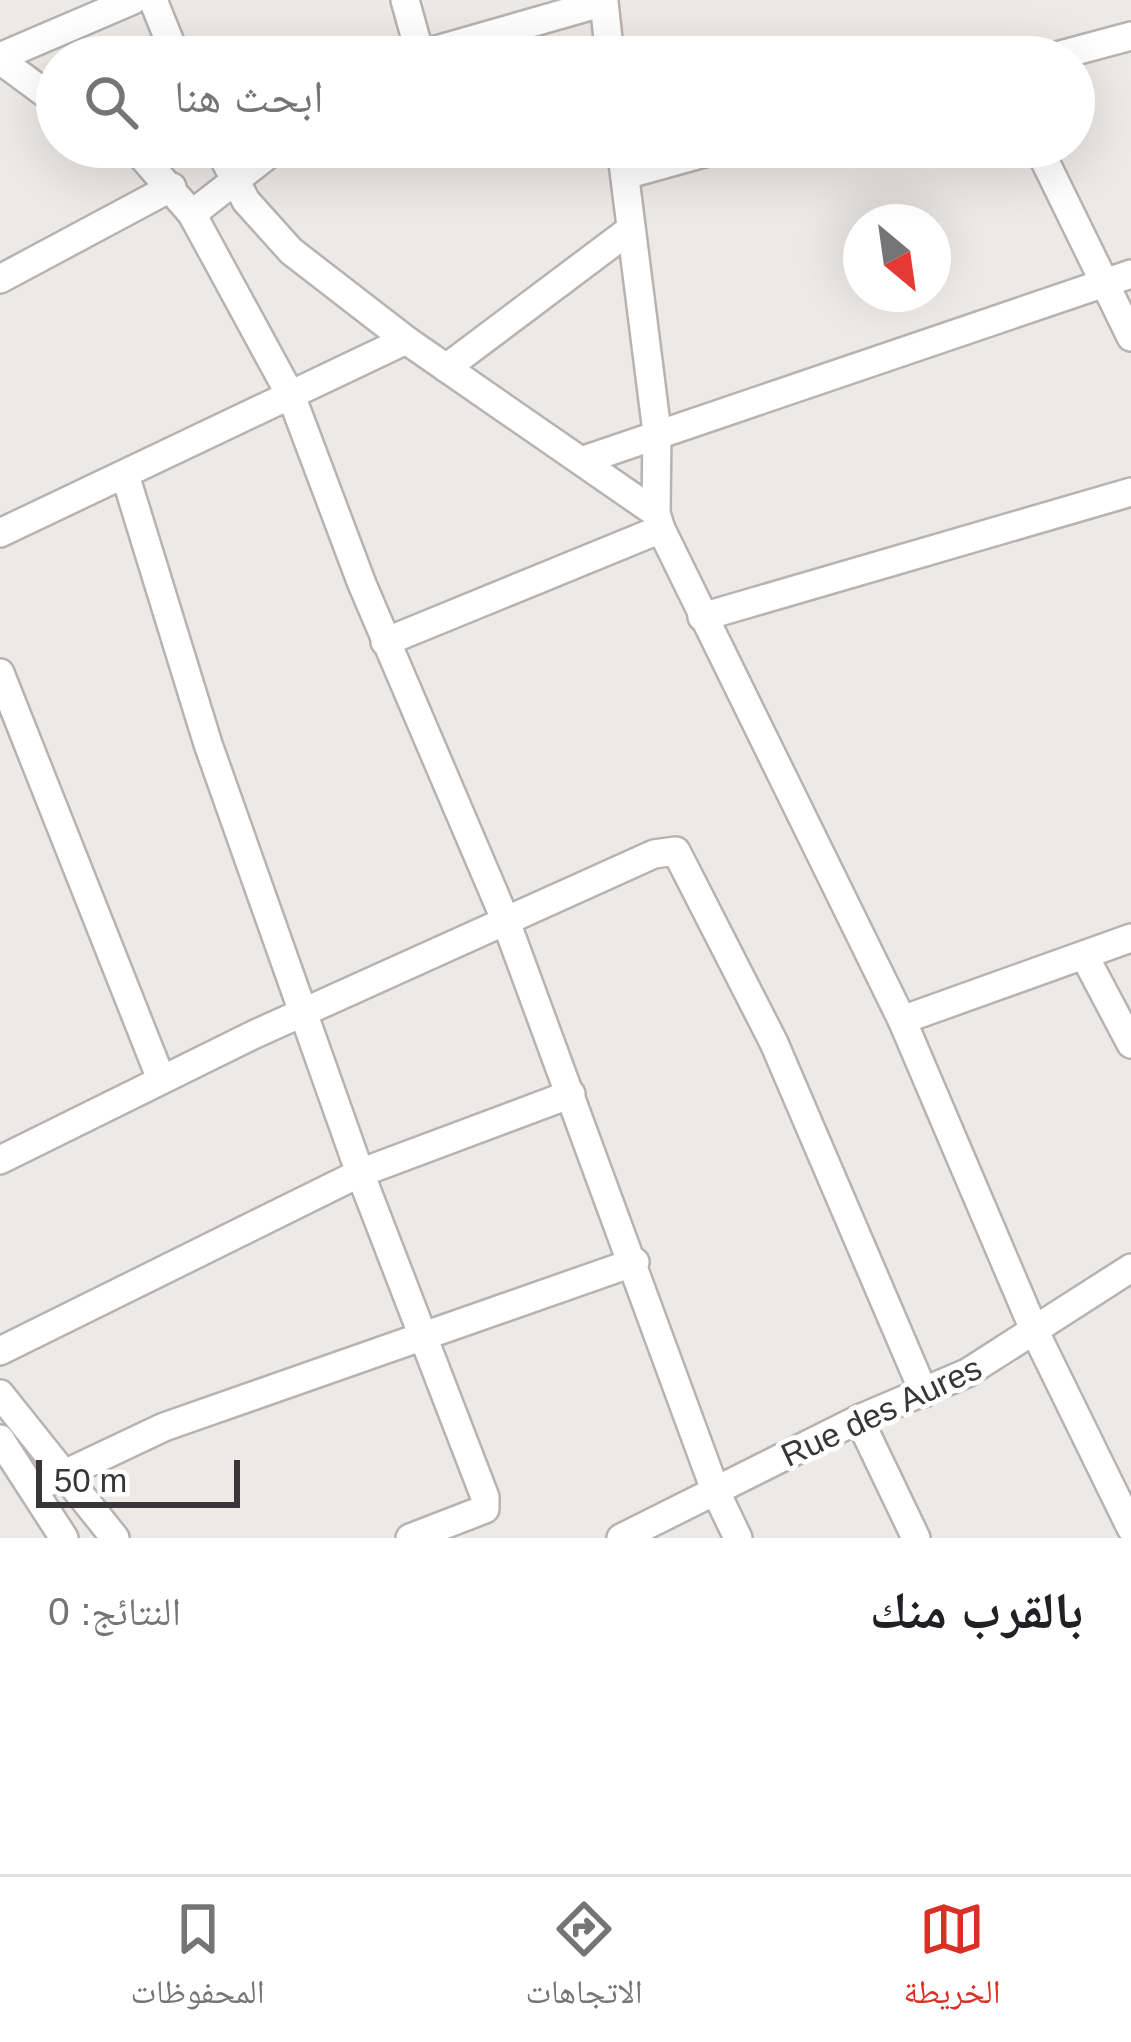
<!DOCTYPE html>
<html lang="ar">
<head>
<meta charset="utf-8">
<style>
  body { margin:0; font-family:Helvetica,"Noto Naskh Arabic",sans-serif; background:#f2f2f2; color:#202124; direction:rtl }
  .compass { position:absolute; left:843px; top:204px; width:108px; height:108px; border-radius:50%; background:#fff; box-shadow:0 12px 48px #0002; rotate:151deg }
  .scale { position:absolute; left:36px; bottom:30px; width:204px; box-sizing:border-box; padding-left:12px; border:6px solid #383636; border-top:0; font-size:33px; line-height:42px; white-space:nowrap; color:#383636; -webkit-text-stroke:9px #fff; paint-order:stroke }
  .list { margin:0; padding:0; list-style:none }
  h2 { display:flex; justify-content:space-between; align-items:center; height:156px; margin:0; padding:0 48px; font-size:51px }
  h2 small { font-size:39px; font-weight:400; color:#757577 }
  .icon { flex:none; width:66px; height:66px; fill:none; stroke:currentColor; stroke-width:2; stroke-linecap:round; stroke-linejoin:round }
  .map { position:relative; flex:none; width:1131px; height:1538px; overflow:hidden; direction:ltr }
  .search { position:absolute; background:#fff; box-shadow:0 12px 48px #0002; left:36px; right:36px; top:36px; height:132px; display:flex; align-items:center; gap:30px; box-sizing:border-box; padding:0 42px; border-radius:66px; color:#757577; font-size:45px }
  .sheet { height:336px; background:#fff }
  nav { display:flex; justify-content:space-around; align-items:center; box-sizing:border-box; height:168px; border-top:3px solid #e0e0e0; background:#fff; font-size:33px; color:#757577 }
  nav a { display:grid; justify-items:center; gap:6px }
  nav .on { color:#d93025 }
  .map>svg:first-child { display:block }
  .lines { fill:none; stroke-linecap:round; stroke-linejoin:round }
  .street-casing { stroke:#b7b3b1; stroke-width:32 }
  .street { stroke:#fff; stroke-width:27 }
  .labels { text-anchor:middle; stroke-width:10; stroke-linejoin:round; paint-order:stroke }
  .street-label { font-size:33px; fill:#383636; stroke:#fff }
</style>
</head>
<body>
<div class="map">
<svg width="1131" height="1538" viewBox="0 0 1131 1538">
  <rect width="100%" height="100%" fill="#ede9e7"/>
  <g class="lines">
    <defs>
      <g id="street">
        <polyline points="153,0 176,57"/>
        <polyline points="405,0 420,54"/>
        <polyline points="0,57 133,0"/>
        <polyline points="412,57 604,2 610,57"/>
        <polyline points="1053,57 1131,36"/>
        <polyline points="0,60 57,102"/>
        <polyline points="134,147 192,214 292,398 362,584 505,919 715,1490 738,1538"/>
        <polyline points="218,147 246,201 291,251 406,340 656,513"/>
        <polyline points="621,147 657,432 656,513 661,529 902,1020 1035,1332 1131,1528"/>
        <polyline points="1038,147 1131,337"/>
        <polyline points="625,175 726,147"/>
        <polyline points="192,214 278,147"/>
        <polyline points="0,279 172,187"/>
        <polyline points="446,368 631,229"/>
        <polyline points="584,460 1131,274"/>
        <polyline points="126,478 208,744 360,1173 485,1497 485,1509 410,1538"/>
        <polyline points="0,533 406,340"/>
        <polyline points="702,617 1131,492"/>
        <polyline points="385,642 661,529"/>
        <polyline points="0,673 161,1079"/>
        <polyline points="1084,955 1131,1044"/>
        <polyline points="902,1020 1131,938"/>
        <polyline points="0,1160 253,1035 654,854 676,851 774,1043 924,1393"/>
        <polyline points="0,1351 360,1173 571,1094"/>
        <polyline points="0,1394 115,1538"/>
        <polyline points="859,1419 916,1538"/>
        <polyline points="0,1439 64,1538"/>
        <polyline points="35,1488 164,1427 635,1262"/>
        <polyline points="621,1538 859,1419 967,1373 1131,1268"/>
      </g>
    </defs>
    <use href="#street" class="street-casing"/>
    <use href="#street" class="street"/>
  </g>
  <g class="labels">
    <g class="street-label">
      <text transform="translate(881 1411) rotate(-25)" y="12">Rue des Aures</text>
    </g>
  </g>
</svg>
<svg class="compass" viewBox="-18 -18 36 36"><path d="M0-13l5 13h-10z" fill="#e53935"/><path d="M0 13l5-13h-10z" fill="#757577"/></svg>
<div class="scale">50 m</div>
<div class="search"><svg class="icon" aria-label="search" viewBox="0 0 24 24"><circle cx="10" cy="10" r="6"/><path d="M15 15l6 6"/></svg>ابحث هنا</div>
</div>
<section class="sheet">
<h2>بالقرب منك<small>النتائج: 0</small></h2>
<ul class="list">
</ul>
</section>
<nav>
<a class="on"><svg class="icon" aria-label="map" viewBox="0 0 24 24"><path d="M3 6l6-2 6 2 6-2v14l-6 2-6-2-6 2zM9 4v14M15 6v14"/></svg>الخريطة</a>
<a><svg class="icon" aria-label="directions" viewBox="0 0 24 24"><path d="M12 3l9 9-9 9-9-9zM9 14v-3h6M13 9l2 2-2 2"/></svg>الاتجاهات</a>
<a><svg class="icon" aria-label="saved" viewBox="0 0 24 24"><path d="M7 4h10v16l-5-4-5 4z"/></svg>المحفوظات</a>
</nav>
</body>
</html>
